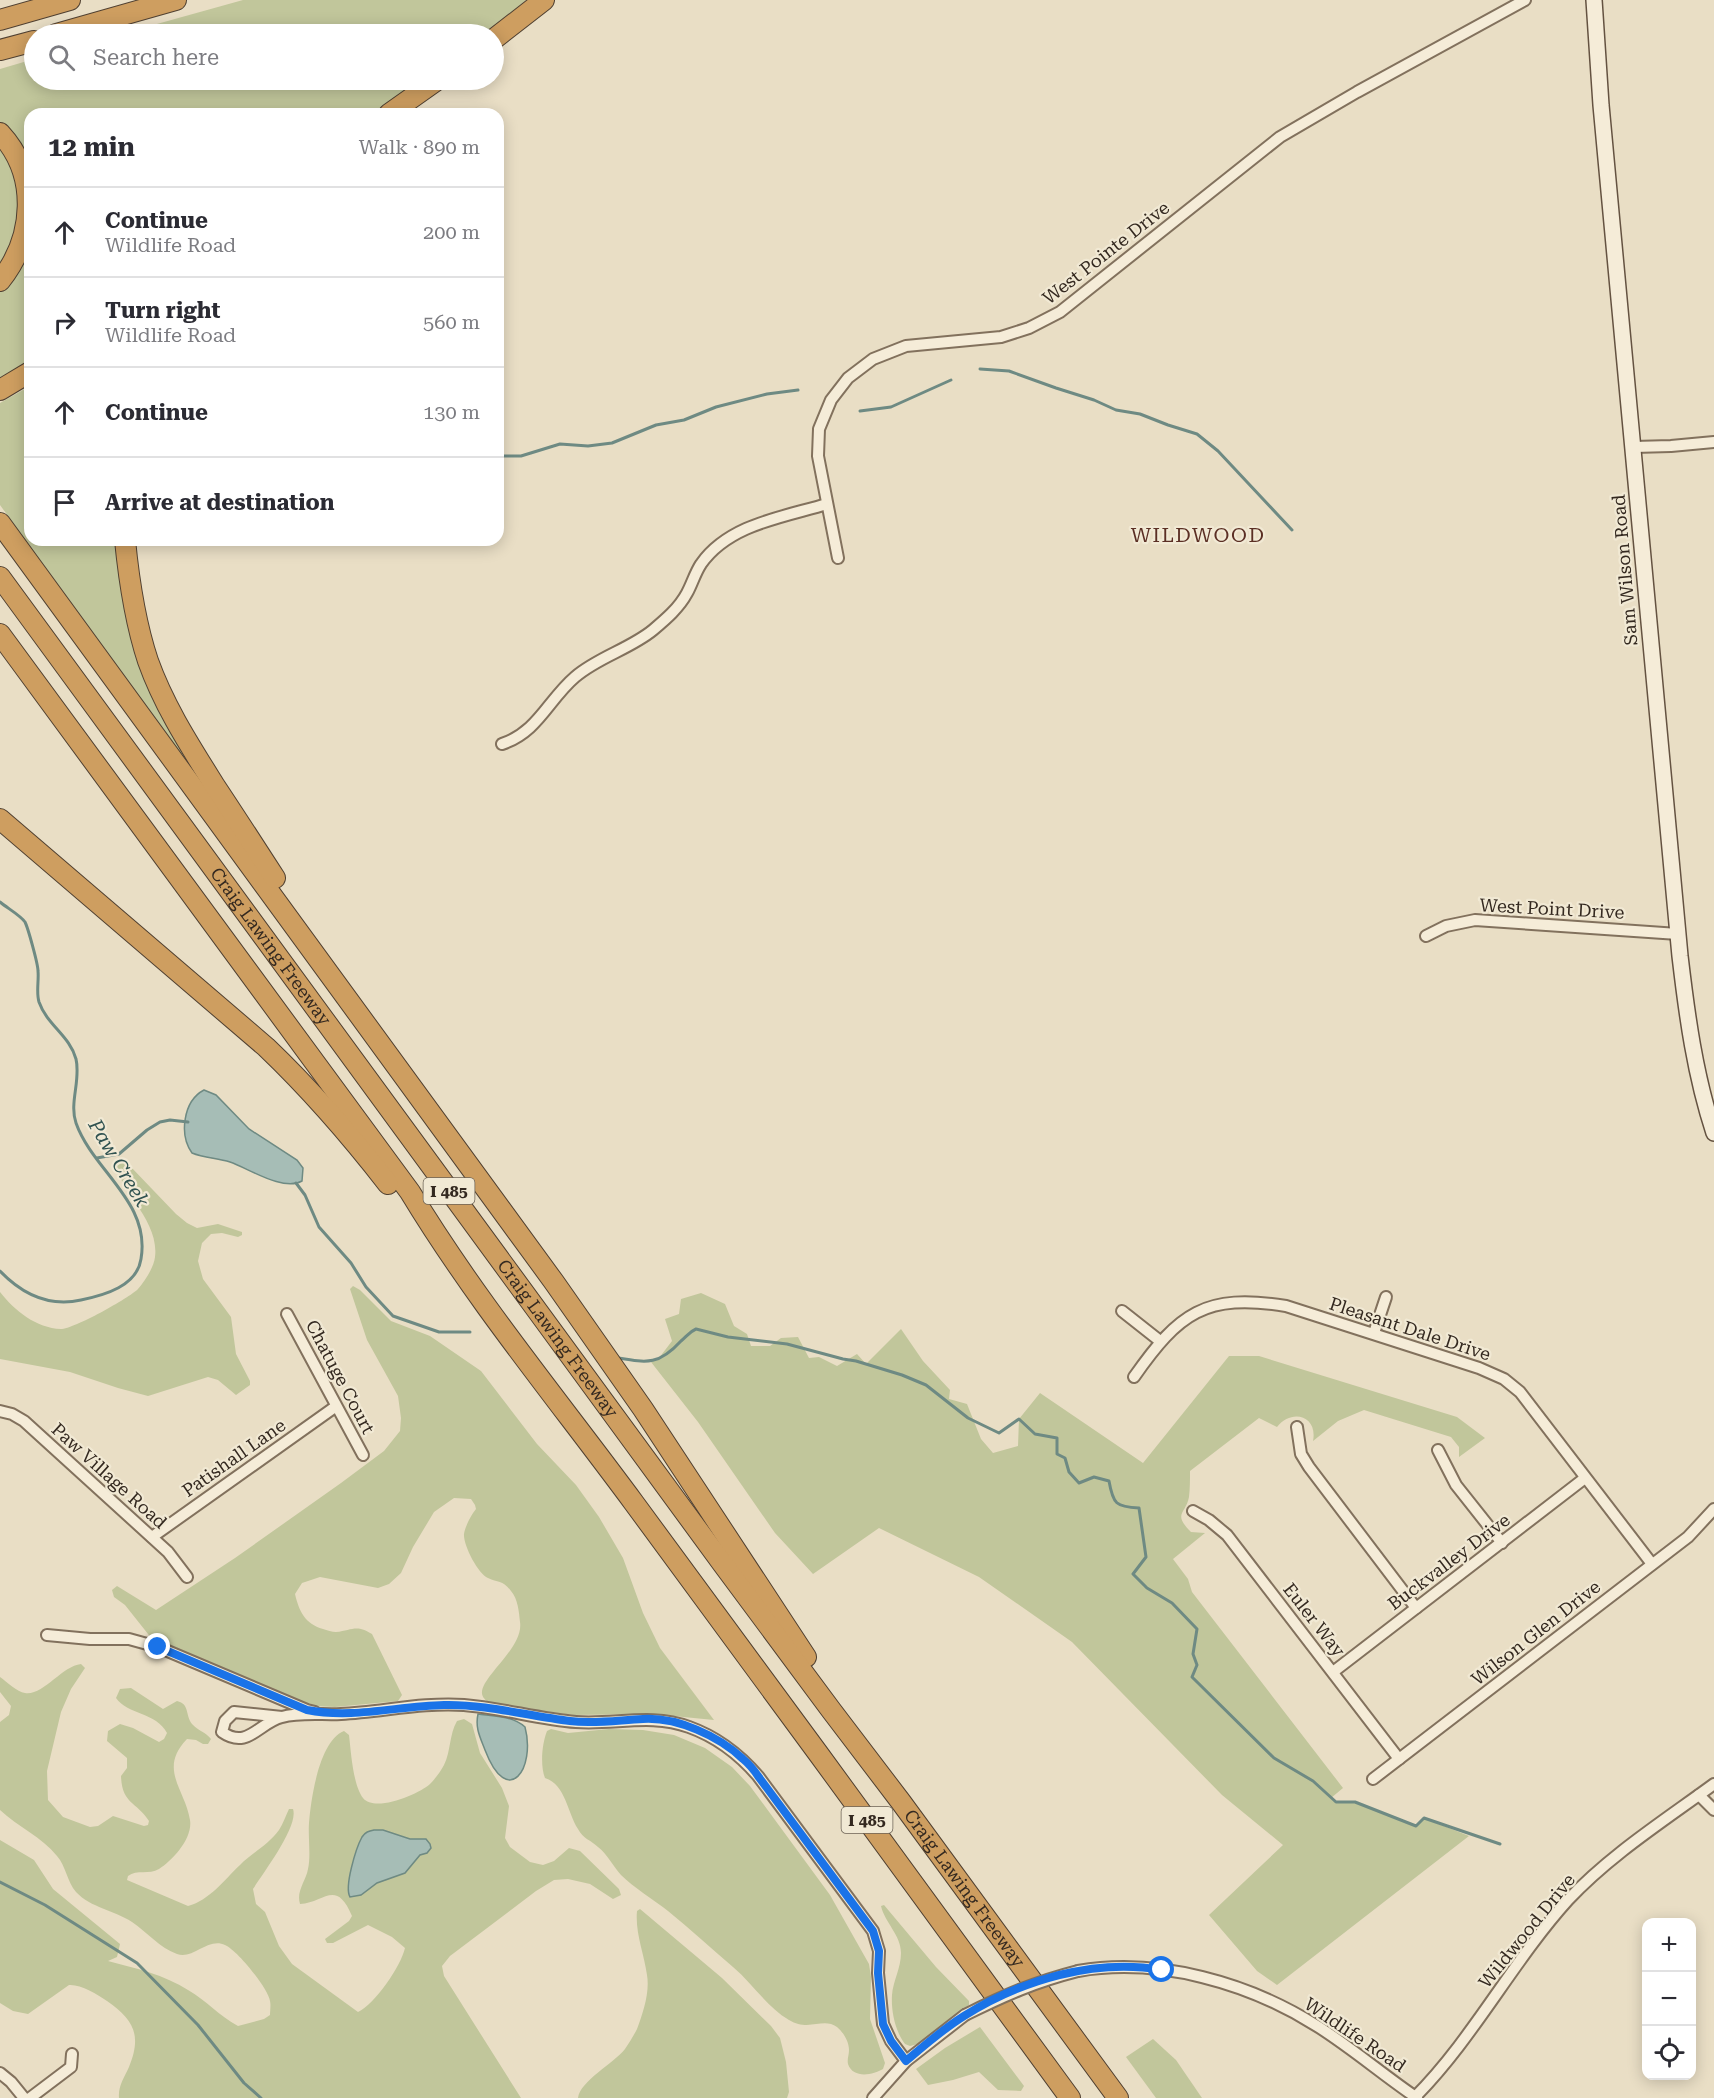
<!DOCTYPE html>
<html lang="en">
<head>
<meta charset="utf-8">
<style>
  body { margin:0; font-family:"Roboto Serif",serif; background:#f2f2f3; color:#2b2b33 }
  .controls { position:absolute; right:18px; bottom:18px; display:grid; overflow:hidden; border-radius:12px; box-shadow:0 3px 15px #0003 }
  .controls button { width:54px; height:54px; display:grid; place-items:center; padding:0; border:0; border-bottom:2px solid #e1e1e2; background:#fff; color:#2b2b33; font:30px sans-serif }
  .stop { position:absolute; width:18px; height:18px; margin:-14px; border:4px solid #1a73e8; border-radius:50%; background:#fff }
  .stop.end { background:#1a73e8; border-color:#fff; box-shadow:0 2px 6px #0008 }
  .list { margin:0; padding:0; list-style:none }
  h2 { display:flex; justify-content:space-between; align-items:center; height:78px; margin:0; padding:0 24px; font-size:26px }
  h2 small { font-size:20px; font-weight:400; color:#7c7c81 }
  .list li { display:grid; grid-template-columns:39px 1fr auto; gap:18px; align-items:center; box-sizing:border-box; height:90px; padding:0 24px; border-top:2px solid #e1e1e2 }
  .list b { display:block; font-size:22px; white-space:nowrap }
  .list p { margin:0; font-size:20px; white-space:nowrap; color:#7c7c81 }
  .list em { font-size:20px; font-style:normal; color:#7c7c81 }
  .icon { flex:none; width:33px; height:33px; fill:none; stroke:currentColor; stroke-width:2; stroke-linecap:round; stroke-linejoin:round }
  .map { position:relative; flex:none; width:1714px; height:2098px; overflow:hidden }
  .search { position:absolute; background:#fff; box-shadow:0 3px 15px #0003; left:24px; top:24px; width:480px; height:66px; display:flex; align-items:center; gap:15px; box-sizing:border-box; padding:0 21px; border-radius:33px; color:#7c7c81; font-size:22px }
  .panel { position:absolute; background:#fff; box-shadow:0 3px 15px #0003; left:24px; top:108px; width:480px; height:438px; border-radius:18px }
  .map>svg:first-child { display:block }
  .green { fill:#c1c69b }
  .water { fill:#a6bdb6; stroke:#6e8a83; stroke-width:1.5 }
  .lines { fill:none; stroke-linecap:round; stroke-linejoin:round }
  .stream { stroke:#6e8a83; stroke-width:3 }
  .street-casing { stroke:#82715d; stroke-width:14 }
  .secondary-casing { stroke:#645241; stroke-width:18 }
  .highway-casing { stroke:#504031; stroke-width:22 }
  .street { stroke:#f5ecd8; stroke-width:10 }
  .secondary { stroke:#f5ecd8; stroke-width:15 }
  .highway { stroke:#ce9e60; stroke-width:20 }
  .street-bridge-casing { stroke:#82715d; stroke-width:14; stroke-linecap:butt }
  .street-bridge { stroke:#f5ecd8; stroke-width:10 }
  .route { stroke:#1a73e8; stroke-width:8 }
  .labels { text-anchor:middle; stroke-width:4.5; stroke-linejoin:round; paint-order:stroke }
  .shield { fill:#f1e9d4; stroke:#6d6356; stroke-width:1.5 }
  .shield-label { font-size:16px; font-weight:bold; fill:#342920 }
  .street-label { font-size:18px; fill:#342920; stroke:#f1e9d4 }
  .neighbourhood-label { font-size:20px; letter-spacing:1.5px; fill:#5b2f24; stroke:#f1e9d4 }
  .water-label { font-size:20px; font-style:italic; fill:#305250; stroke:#f1e9d4 }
</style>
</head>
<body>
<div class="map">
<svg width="1714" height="2098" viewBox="0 0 1714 2098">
  <rect width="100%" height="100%" fill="#e9dec5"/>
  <g class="green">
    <polygon points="243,0 526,0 485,34 121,34"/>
    <polygon points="34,59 34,80 423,80 376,114 30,114 30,179 0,127 0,69"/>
    <polygon points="0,142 7,151 24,211 0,274"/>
    <polygon points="30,238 30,361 0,380 0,289"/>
    <polygon points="30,386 30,540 121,540 121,554 190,758 186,760 0,505 0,403"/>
    <path d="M117 1160H123L130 1166 176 1214 187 1223 197 1228 218 1224 242 1232V1235L238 1237 222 1233 211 1234 202 1243 198 1261 203 1279 231 1317 236 1354 250 1381V1385L236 1395 218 1380 208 1377 148 1396 118 1388 70 1372 0 1359V1292C15 1311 36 1328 61 1329 74 1329 129 1298 138 1289 145 1281 154 1267 155 1257 160 1218 114 1188 117 1160Z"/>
    <path d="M353 1286 360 1290 391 1321 430 1336 481 1371 537 1444 576 1485 599 1517 623 1558 643 1613 660 1648 714 1720 653 1714 572 1715 491 1704C488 1702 483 1699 482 1694 480 1677 524 1648 520 1622 519 1612 518 1599 511 1591 503 1580 498 1583 488 1578 478 1574 463 1545 464 1534 465 1527 471 1515 476 1509L475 1505 471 1499 454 1498 434 1512 413 1547 401 1573 389 1584 378 1588 320 1577 302 1583 295 1594C299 1611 305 1624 323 1629 327 1630 332 1632 336 1632 352 1630 357 1624 372 1634L402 1695 398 1701 335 1707 314 1706 282 1695 152 1639 125 1605 114 1597 112 1590 117 1586 156 1610 235 1558 341 1483 384 1451 400 1431 401 1418 398 1396 367 1340 350 1289Z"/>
    <path d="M701 1293 725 1304 734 1326 747 1334 751 1346H770L781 1338 798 1337 809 1358 819 1357 837 1366 857 1354 866 1364 901 1329 923 1361 950 1390 949 1399 967 1404 981 1439 993 1453 1018 1446 1019 1419 1040 1393 1143 1463 1229 1356H1259L1457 1417 1485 1438 1459 1457V1447L1451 1437 1364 1410 1338 1421 1313 1441C1318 1416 1292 1408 1277 1427L1259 1418 1190 1471C1190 1480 1190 1488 1189 1497 1186 1514 1172 1513 1191 1532L1205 1533 1173 1559 1188 1579 1192 1592 1343 1788 1331 1798 1336 1802H1355L1416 1826 1424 1818 1469 1836 1277 1985 1257 1971 1209 1915 1283 1845 1222 1795 1072 1642 979 1577 879 1528 813 1574 775 1533 698 1422 651 1362 659 1358 672 1341 665 1319 679 1314 681 1299Z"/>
    <path d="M81 1664 85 1668 71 1689 61 1712 47 1771 48 1800 63 1817 90 1827 98 1826 113 1816 144 1826 148 1825 149 1821C136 1801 122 1804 121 1776L127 1768V1758L107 1741 108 1731 120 1724 133 1728 159 1742 164 1739 167 1733C156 1712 128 1715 116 1698L120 1689 131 1688 163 1709 177 1701C190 1704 185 1715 192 1724 198 1731 206 1732 211 1739L208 1744H203L196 1740 187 1739C158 1769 185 1789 190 1820 193 1838 173 1860 159 1869 149 1875 137 1869 128 1876L127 1880 188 1906C210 1900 224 1880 240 1865 252 1853 268 1845 279 1830 283 1824 286 1815 289 1809H293C299 1826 263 1873 253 1889L256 1904 265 1912 279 1946 292 1964 358 2012C375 2004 401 1966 405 1948L392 1937 368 1925 333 1943H327L325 1939 349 1921 352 1916C336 1878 324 1903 300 1904 296 1891 306 1881 308 1869 311 1857 308 1836 309 1823 311 1799 319 1741 344 1731L349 1735C351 1752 353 1785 363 1798 375 1813 419 1794 430 1784 435 1779 441 1771 444 1765 451 1751 449 1735 457 1721L464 1719 472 1724 480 1753 502 1788 509 1806 505 1838 510 1847 530 1862 543 1865 554 1861 569 1848 580 1851 619 1889 621 1895 613 1899 590 1884 568 1879 554 1880 536 1891 450 1956 442 1966 444 1976 521 2098H119C118 2086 124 2078 129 2067 142 2035 134 2020 107 2001 97 1994 80 1984 69 1985L28 2014 13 2011 0 2003V1840L34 1860 53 1889 120 1944 117 1957 108 1961C135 1968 165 1975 188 1990 207 2001 218 2015 238 2026L264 2019 270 2015C270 2011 271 2005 270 2001 268 1988 237 1950 225 1945 208 1937 193 1960 177 1954 160 1948 147 1932 132 1922 114 1910 91 1908 76 1892 67 1882 66 1866 57 1856 42 1837 18 1827 0 1810V1722L9 1715 11 1706 0 1692V1677C7 1682 17 1692 25 1693 43 1696 62 1666 81 1664Z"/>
    <path d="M551 1729 568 1733 609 1729 643 1730 674 1735 705 1748 732 1767 750 1786 830 1895 869 1964 871 1977 870 2019 885 2063 883 2069C873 2075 853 2079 848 2064 847 2059 849 2055 849 2050 849 2042 844 2033 837 2027 823 2017 809 2032 789 2020 767 2007 753 1984 733 1967 712 1949 690 1929 668 1911 654 1900 633 1887 621 1875 613 1866 607 1854 598 1847 591 1840 583 1839 578 1829 567 1812 566 1785 545 1778 540 1765 542 1744 547 1731Z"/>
    <path d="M884 1905 936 1967 969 2001V2005L965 2008 922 2043 910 2046 905 2044C895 2031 891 2011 892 1995 893 1981 901 1968 901 1953 901 1935 885 1923 881 1906Z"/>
    <path d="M640 1909 722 1978 771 2026 780 2038 786 2062 789 2092 787 2098H578C580 2081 614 2063 625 2049 629 2043 634 2035 637 2029 643 2013 650 1992 647 1975 644 1953 635 1933 637 1911Z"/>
    <polygon points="980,2027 1024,2086 1021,2091 998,2090 979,2072 953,2080 928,2085 916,2069 945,2048"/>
    <polygon points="1153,2039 1176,2060 1202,2098 1156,2098 1126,2057"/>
  </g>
  <g class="water">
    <path d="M204 1090 216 1095 249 1129 297 1160 303 1168 302 1181C283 1192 248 1168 230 1162 217 1158 204 1158 192 1153 179 1135 183 1101 204 1090Z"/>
    <path d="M478 1714C494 1716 513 1716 525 1727 536 1768 508 1810 485 1750 480 1737 475 1728 478 1714Z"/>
    <path d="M374 1830H383L410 1839H426L430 1844 431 1848 427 1853 420 1855 405 1873 377 1883 361 1895 350 1897C344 1887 356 1848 362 1837 365 1832 369 1831 374 1830Z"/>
  </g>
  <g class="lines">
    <g class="stream">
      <polyline points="980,369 1009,371 1056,388 1094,400 1116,410 1140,414 1168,425 1197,434 1218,451 1292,530"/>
      <polyline points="860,411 891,407 951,380"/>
      <polyline points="498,456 521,456 560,444 588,446 612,443 656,425 684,420 716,407 767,394 798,390"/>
      <path d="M0 902C7 908 20 915 25 922 28 928 38 964 38 971 39 981 36 992 39 1002 47 1025 70 1036 76 1059 81 1080 69 1103 76 1123 93 1171 151 1202 141 1259 137 1286 105 1295 81 1300 49 1307 22 1294 0 1271"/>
      <polyline points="97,1158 119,1154 147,1130 160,1122 170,1120 188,1122"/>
      <polyline points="296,1183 305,1195 319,1227 351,1263 366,1287 393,1316 439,1332 470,1332"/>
      <path d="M618 1358C648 1363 659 1365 681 1341 687 1336 689 1332 696 1329L728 1337 787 1344 843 1359 856 1361 902 1375 926 1385 968 1418 999 1433 1019 1419 1035 1434 1057 1438V1454L1065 1458 1069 1472 1079 1483 1094 1477 1109 1481C1113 1504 1116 1507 1139 1508L1146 1557 1133 1574 1147 1588 1172 1603 1197 1629 1193 1654 1197 1665 1192 1677 1274 1758 1313 1781 1336 1802H1355L1416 1826 1424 1818 1500 1844"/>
      <polyline points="0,1882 45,1905 137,1963 198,2025 244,2083 261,2098"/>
    </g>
    <defs>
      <g id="street">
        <polyline points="1634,447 1671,446 1714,442"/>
        <polyline points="838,558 818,456 819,429 831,400 848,378 873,359 906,346 1001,337 1029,328 1060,312 1280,137 1357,92 1525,0"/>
        <path d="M502 744C538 732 548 700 575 677 598 657 630 649 653 630 666 619 679 608 687 593 692 584 695 573 701 564 729 524 784 517 827 504"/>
        <polyline points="1426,936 1446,926 1475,920 1678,934"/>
        <polyline points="1122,1311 1160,1341"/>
        <polyline points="287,1314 363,1455"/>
        <polyline points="1374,1333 1386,1297"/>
        <path d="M1134 1377C1179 1313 1205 1293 1286 1306L1479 1368 1504 1379 1520 1392 1652 1564"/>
        <polyline points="0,1411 12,1414 24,1421 168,1552 187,1577"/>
        <polyline points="1297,1427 1301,1454 1309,1467 1416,1608"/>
        <polyline points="1438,1450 1456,1485 1502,1543"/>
        <polyline points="1193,1511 1209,1520 1227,1535 1399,1759"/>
        <polyline points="152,1537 335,1407"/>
        <polyline points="47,1635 90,1639 129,1639 158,1647 307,1710 315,1712"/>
        <polyline points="1333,1672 1585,1478"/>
        <path d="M282 1717 234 1712 225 1721 222 1732C248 1750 258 1723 282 1717 299 1712 324 1715 341 1714 382 1712 423 1702 464 1705 502 1708 538 1719 576 1722 615 1725 651 1713 689 1727 717 1737 739 1754 758 1776L873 1931 879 1951 878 1973 883 2024 891 2041 906 2061"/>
        <polyline points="1373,1779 1688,1537 1714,1509"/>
        <polyline points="1699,1795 1714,1810"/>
        <path d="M1078 1971C1159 1957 1249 1983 1317 2026 1352 2048 1383 2075 1417 2098"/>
        <polyline points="0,2073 11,2082 24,2098"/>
        <polyline points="30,2098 71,2067 72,2054"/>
        <polyline points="873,2098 906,2061 965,2015"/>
        <path d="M1414 2098C1473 2039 1512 1962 1568 1900 1610 1855 1665 1820 1714 1784"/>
      </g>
      <path id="secondary" d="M1594 0 1601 105 1680 956C1687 1016 1695 1075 1714 1133"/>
      <g id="highway">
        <polyline points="0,20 70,0"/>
        <polyline points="56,34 176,0"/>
        <polyline points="494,39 544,0"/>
        <polyline points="0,50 34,41"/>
        <polyline points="389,114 437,80"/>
        <path d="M0 133C39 175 35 237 0 281"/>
        <polyline points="0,390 30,372"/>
        <polyline points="0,523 554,1282 643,1409 806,1657"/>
        <path d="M125 540C129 581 135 622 148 661 164 706 190 746 215 786 235 816 255 847 275 878"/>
        <path id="s1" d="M0 577 722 1563 831 1710 901 1802 1118 2098"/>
        <path d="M0 634 410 1192C476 1301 558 1400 634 1503 780 1701 925 1899 1070 2098"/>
        <path d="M0 819 266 1047C311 1090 350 1135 388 1184"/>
      </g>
    </defs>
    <use href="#street" class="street-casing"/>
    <use href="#secondary" class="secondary-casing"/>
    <use href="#highway" class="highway-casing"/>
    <use href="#street" class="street"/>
    <use href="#secondary" class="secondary"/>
    <use href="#highway" class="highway"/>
    <defs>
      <path id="street-bridge" d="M965 2015C1005 1995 1035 1982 1078 1971"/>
    </defs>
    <use href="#street-bridge" class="street-bridge-casing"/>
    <use href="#street-bridge" class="street-bridge"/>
  </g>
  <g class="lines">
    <path class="route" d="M158 1647 307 1710C353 1719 397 1706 444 1705 486 1704 528 1716 570 1721 595 1724 619 1720 643 1719 677 1717 719 1736 743 1759 749 1764 754 1770 758 1776L873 1931 879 1951 878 1973 883 2024 891 2041 906 2061C925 2045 943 2029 964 2016 1021 1980 1095 1958 1162 1970"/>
  </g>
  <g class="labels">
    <g class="shield">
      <rect x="423.5" y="1178" width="51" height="26" rx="4.5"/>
      <rect x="841.5" y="1807" width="51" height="26" rx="4.5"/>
    </g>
    <g class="shield-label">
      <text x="449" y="1197">I 485</text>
      <text x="867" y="1826">I 485</text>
    </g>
    <g class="street-label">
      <text transform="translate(1106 253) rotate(-38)" y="6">West Pointe Drive</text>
      <text transform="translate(1625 570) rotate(-95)" y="6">Sam Wilson Road</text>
      <text transform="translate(1552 909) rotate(3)" y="6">West Point Drive</text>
      <text dy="6" stroke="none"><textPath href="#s1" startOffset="458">Craig Lawing Freeway</textPath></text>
      <text transform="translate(1410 1329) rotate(18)" y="6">Pleasant Dale Drive</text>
      <text dy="6" stroke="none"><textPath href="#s1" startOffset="944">Craig Lawing Freeway</textPath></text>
      <text transform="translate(340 1377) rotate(62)" y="6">Chatuge Court</text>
      <text transform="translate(234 1458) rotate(-35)" y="6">Patishall Lane</text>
      <text transform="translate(109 1476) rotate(42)" y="6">Paw Village Road</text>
      <text transform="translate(1449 1562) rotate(-37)" y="6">Buckvalley Drive</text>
      <text transform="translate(1314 1620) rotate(52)" y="6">Euler Way</text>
      <text transform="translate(1536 1633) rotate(-38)" y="6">Wilson Glen Drive</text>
      <text dy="6" stroke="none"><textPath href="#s1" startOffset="1628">Craig Lawing Freeway</textPath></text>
      <text transform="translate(1527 1931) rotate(-51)" y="6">Wildwood Drive</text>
      <text transform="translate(1355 2035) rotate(34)" y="6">Wildlife Road</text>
    </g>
    <g class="neighbourhood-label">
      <text x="1198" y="542">WILDWOOD</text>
    </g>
    <g class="water-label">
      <text transform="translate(119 1163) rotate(59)" y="7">Paw Creek</text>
    </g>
  </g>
</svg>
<div class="controls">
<button>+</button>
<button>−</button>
<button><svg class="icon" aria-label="locate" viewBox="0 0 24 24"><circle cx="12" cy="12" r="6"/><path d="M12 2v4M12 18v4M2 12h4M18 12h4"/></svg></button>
</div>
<div class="stop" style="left:1162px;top:1970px"></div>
<div class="stop end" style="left:158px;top:1647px"></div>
<div class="search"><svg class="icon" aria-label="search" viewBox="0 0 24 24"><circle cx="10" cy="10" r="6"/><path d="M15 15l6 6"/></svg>Search here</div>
<section class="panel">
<h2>12 min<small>Walk · 890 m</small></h2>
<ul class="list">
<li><svg class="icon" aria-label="ahead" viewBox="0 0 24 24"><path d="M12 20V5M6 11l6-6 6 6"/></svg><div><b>Continue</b><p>Wildlife Road</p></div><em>200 m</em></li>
<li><svg class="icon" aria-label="right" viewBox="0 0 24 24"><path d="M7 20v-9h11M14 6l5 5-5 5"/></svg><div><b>Turn right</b><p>Wildlife Road</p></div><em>560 m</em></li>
<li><svg class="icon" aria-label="ahead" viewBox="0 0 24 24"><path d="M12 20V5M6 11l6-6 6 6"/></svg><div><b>Continue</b></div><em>130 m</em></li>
<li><svg class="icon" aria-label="arrive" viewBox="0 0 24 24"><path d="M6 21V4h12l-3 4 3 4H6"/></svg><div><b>Arrive at destination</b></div></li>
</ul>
</section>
</div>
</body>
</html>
